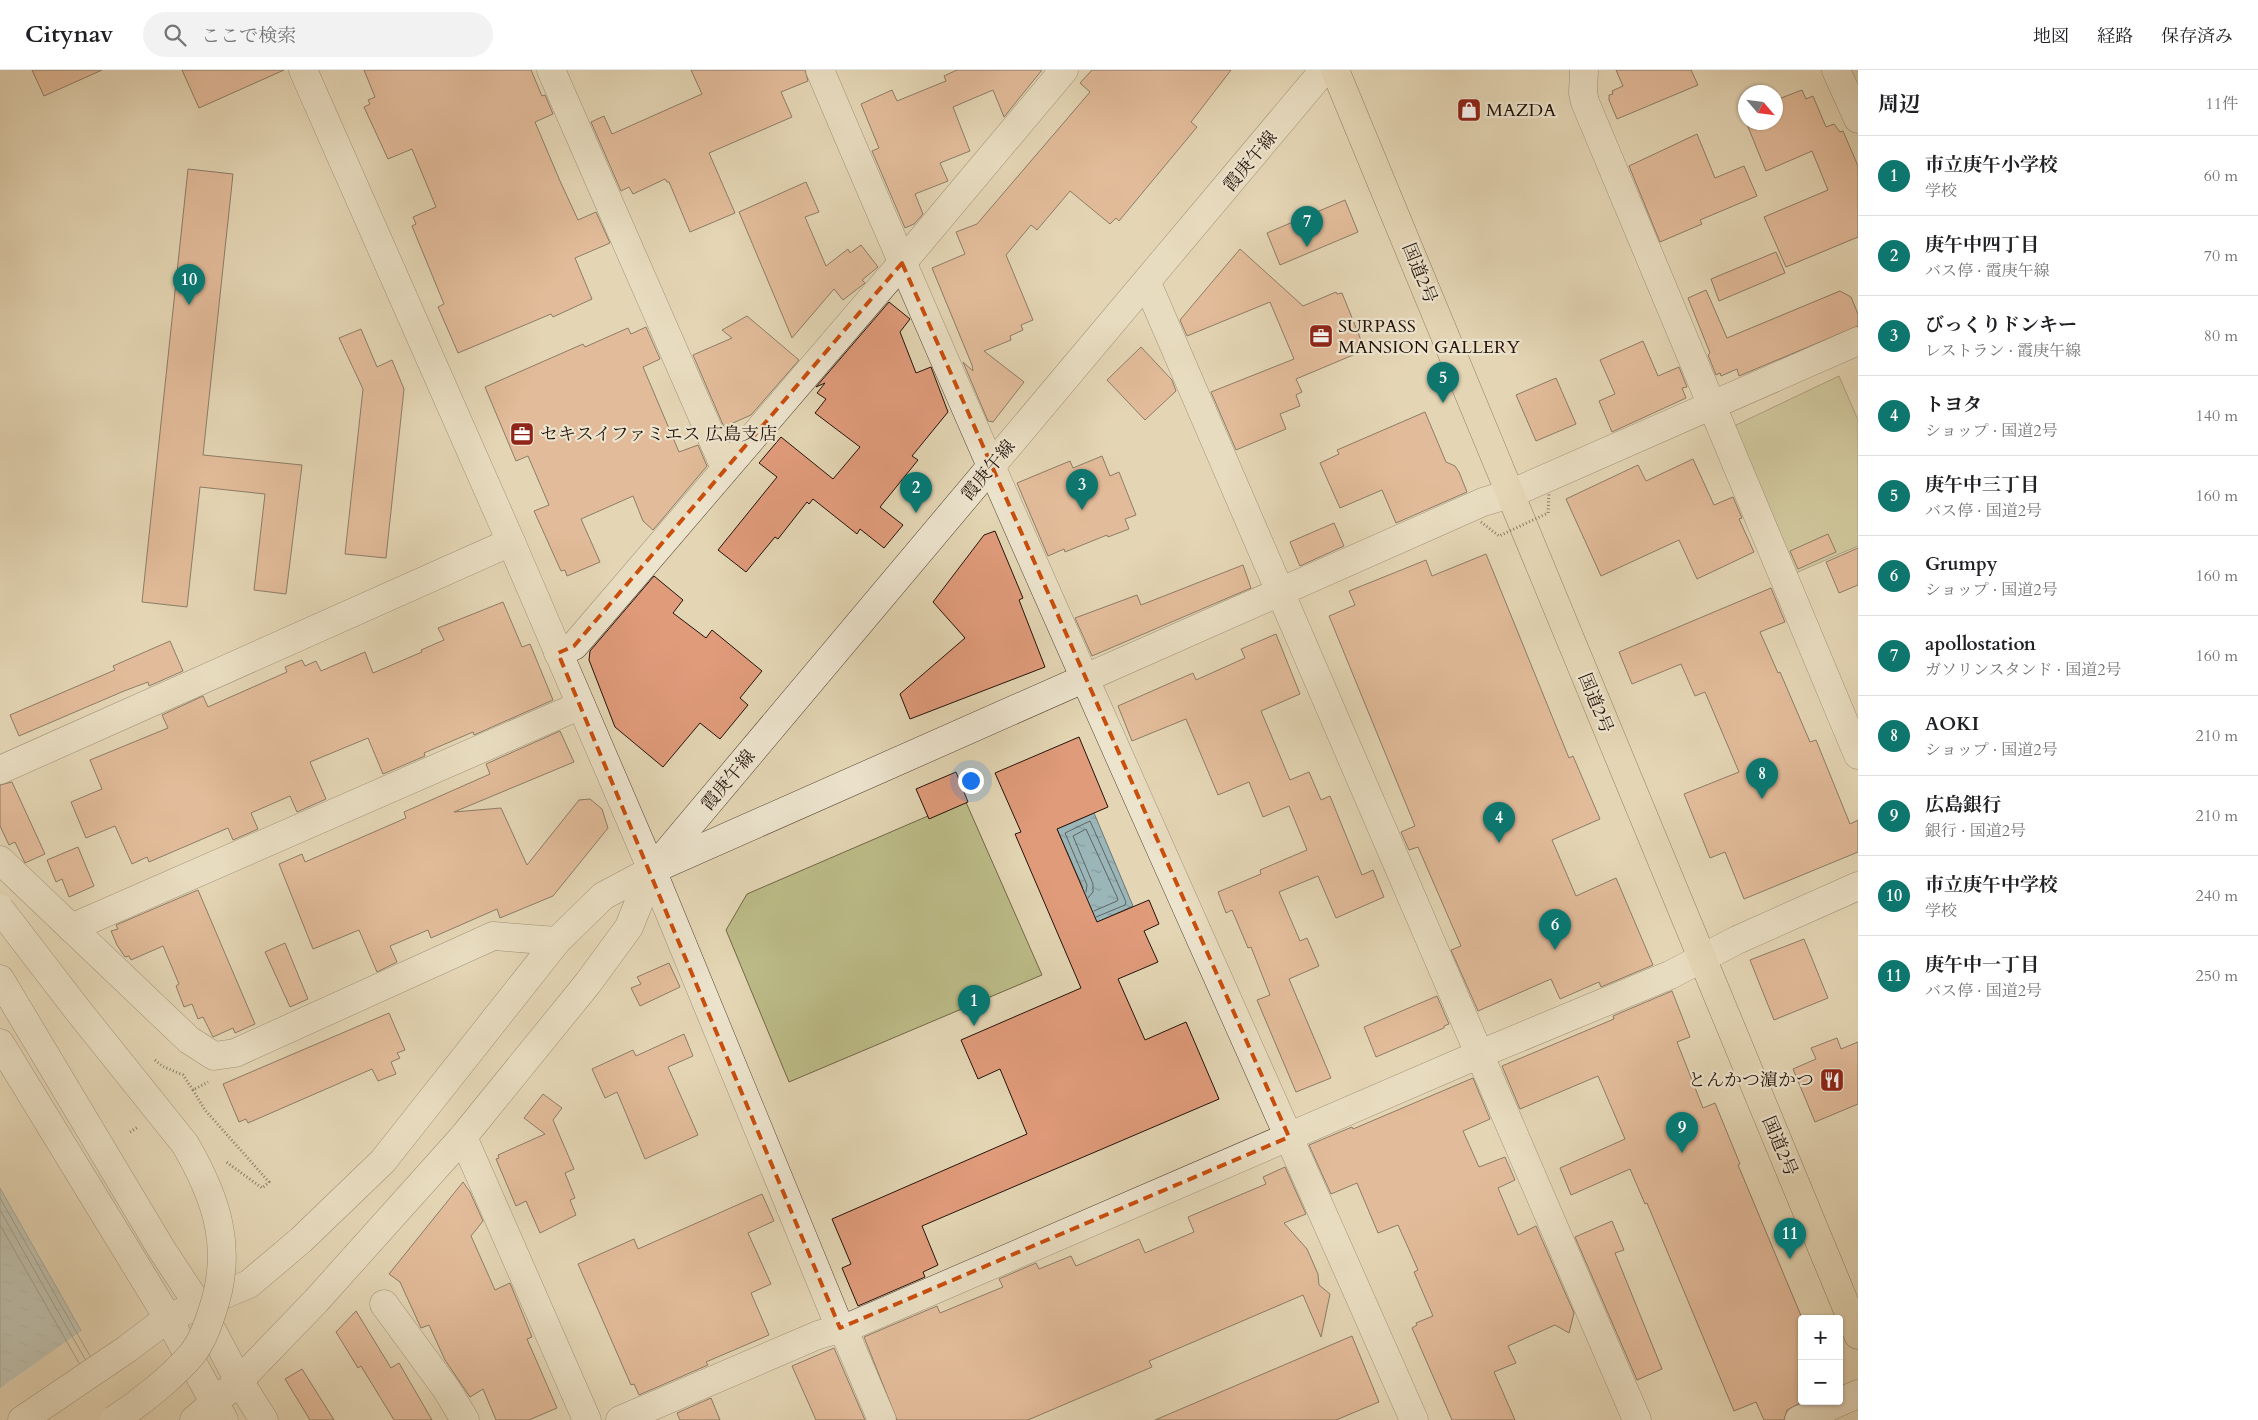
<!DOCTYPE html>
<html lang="ja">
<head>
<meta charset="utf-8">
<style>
  body { margin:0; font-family:Cardo,"Noto Serif JP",serif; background:#f2f2f2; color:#202124 }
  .controls { position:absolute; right:15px; bottom:15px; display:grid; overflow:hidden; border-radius:5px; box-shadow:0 1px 4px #0004 }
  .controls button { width:45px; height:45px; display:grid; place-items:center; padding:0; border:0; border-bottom:1px solid #e0e0e0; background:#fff; color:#202124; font:25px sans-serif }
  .compass { position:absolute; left:1738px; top:15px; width:45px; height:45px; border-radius:50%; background:#fff; box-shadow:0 1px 4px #0004; rotate:118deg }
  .you { position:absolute; left:970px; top:710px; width:18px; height:18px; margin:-12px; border:4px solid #fff; border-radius:50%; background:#1a73e8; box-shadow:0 0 0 8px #1a73e833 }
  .badge { display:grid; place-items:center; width:32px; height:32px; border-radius:50%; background:#0f766e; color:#fff; font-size:16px; font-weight:700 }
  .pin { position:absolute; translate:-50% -41px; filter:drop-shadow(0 1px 2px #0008) }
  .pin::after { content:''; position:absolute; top:26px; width:18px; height:15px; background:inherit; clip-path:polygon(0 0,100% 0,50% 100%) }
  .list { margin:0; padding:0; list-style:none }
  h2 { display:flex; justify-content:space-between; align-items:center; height:65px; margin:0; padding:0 20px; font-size:21px }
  h2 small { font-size:16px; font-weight:400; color:#757577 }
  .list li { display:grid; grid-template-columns:32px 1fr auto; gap:15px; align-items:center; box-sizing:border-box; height:80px; padding:0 20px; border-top:1px solid #e0e0e0 }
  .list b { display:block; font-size:19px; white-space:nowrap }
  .list p { margin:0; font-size:16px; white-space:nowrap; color:#757577 }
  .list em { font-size:16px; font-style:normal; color:#757577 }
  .icon { flex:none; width:28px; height:28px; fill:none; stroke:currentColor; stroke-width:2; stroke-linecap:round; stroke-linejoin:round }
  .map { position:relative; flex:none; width:1858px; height:1350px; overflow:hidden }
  header { display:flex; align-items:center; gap:30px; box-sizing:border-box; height:70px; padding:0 25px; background:#fff; border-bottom:1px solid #e0e0e0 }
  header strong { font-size:24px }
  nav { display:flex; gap:28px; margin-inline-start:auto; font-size:18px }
  .search { width:350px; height:45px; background:#f2f2f2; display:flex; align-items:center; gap:12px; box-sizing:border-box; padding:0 18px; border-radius:28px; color:#757577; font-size:19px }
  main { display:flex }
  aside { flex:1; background:#fff }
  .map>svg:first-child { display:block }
  .green { fill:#bcbc88; stroke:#706748 }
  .water { fill:url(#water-ripples); stroke:#6b7473 }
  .pier { fill:#e4d6b4 }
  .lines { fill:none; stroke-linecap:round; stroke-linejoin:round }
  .shore { stroke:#5f6461; stroke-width:1 }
  .building { fill:#e09b7b; stroke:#231209 }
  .minor-casing { stroke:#534334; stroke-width:29 }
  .highway-casing { stroke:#231209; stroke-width:29 }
  .path { stroke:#231209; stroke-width:3; stroke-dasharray:1 2.5; stroke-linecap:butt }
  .minor { stroke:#ede4ce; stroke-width:28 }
  .highway { stroke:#e4d6b4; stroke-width:28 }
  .minor-bridge-casing { stroke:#534334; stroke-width:29; stroke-linecap:butt }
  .path-bridge { stroke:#231209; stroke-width:3; stroke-dasharray:1 2.5; stroke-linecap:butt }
  .minor-bridge { stroke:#ede4ce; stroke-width:28 }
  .marked { fill:none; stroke:#ca4e0c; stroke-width:4; stroke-dasharray:10 6; stroke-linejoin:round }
  .labels { text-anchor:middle; stroke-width:4.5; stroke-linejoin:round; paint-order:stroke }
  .poi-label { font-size:18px; fill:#231209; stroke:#ede4ce; text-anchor:start }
  .street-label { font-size:18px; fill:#231209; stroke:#ede4ce }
</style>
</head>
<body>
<header>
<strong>Citynav</strong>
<div class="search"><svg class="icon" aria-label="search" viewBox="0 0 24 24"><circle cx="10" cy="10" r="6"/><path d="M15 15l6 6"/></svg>ここで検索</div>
<nav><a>地図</a><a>経路</a><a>保存済み</a></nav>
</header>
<main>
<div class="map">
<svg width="1858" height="1350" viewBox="0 0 1858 1350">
  <defs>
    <pattern id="water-ripples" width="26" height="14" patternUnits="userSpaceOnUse" patternTransform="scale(1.25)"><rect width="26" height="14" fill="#9bb6b9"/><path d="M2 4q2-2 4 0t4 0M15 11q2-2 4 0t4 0" fill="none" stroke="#859b9e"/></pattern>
  </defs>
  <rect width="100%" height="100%" fill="#e4d6b4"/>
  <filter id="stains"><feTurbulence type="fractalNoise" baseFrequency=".004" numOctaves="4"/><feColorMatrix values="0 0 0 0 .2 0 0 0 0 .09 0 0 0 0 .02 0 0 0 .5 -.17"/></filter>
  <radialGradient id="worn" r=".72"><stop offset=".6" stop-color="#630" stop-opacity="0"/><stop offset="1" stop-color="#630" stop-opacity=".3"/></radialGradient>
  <g class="green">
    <polygon points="1839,306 1858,350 1858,476 1791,505 1733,364 1736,355"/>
    <polygon points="965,730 1042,905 789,1012 726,860 747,824"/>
  </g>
  <g class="water">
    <polygon points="1094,743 1133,836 1082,859 1067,825 1083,818 1057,759"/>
    <polygon points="0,1118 132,1350 0,1350"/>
  </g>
  <polygon class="pier" points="84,1259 135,1350 0,1350 0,1318"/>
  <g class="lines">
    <g class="shore">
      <polyline points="1086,822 1087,815 1065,763 1090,751 1126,832 1125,835 1096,847"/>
      <polyline points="1088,828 1093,822 1093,814 1073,766 1086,759 1118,829 1117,831 1094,841"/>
      <polyline points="0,1128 90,1286"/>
      <polyline points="0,1140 85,1289"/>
      <polyline points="0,1155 79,1293"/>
    </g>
  </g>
  <g class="building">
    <polygon points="32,0 102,0 44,26"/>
    <polygon points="182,0 284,0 199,38"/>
    <polygon points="364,0 531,0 542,26 545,25 553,44 535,52 560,111 578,150 596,142 610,173 575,188 592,229 553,247 551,244 458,283 438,237 444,234 412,156 416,154 413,147 436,137 412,79 388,89 364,37 370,34 368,30 375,27"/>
    <polygon points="691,0 805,0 808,11 781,22 792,47 709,83 735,143 690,162 669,112 667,112 665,109 633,124 629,117 621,121 591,52 604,46 612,64 702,24"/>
    <polygon points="957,0 1042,0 1004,47 993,20 953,37 970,81 940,93 948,111 915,124 923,144 914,154 905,158 872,81 879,78 861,34 892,20 897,31 946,11 944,6"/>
    <polygon points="1092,0 1231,0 1191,52 1197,57 1119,151 1116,148 1110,154 1070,121 1037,160 1031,155 1006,185 1033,250 1021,255 1023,260 1010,266 1011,270 984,281 1024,312 993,352 988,351 963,292 973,301 972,295 932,198 965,184 956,162 977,154 1090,22 1080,13"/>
    <polygon points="1616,0 1691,0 1698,15 1617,49 1609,30 1609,25 1613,24 1612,21 1623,16"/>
    <polygon points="1802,20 1806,29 1813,26 1826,57 1834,54 1840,62 1843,61 1858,96 1858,167 1786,197 1764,147 1828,120 1812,81 1766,101 1746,52 1776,52 1776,30"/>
    <polygon points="1697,64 1715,108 1744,96 1757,126 1700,150 1702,154 1660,172 1629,96"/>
    <polygon points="188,99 233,104 203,385 302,395 286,524 254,520 265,424 200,417 187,537 142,532"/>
    <polygon points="806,112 819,142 805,147 826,196 848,179 850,183 861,175 878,197 862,210 865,213 843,230 834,219 792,268 739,142"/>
    <polygon points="1345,130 1358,162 1280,195 1267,163"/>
    <polygon points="1240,179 1303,236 1336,222 1337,224 1342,223 1365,280 1296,309 1302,322 1296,325 1300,336 1280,344 1286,359 1236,380 1211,322 1294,289 1270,232 1187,266 1180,250"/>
    <polygon points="1776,182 1785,203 1719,231 1711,209"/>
    <polygon points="1706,220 1727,268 1840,221 1851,227 1858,244 1858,256 1739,306 1737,299 1721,306 1720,303 1716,305 1708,285 1710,283 1688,228"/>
    <polygon points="889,232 910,249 900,262 916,303 931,297 948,342 912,386 918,390 880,437 903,455 884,478 860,459 857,464 813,429 809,434 807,432 778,469 775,467 746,502 718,480 777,407 759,393 781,367 833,409 860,377 815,343 826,329 817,323 825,313 816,317"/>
    <polygon points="747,246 799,290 751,345 724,357 693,285 732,268 722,260"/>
    <polygon points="646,257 660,289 643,297 679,382 698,375 707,396 653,460 643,451 633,426 581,449 600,492 567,506 565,500 561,501 534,441 549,435 528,386 516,391 485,317 583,274 585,277 628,258 631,264"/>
    <polygon points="361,259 377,297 392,290 404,319 386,488 345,484 363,319 339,268"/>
    <polygon points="1643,271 1658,306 1679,297 1687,317 1682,318 1686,328 1612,362 1599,331 1615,324 1600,290"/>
    <polygon points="1141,277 1172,310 1176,321 1145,350 1107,310"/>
    <polygon points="1556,308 1576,354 1536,371 1516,325"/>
    <polygon points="1425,342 1446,392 1455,396 1459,402 1467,422 1396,453 1382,420 1340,438 1320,393 1339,384 1337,380"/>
    <polygon points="1102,386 1110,406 1119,402 1136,445 1125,449 1129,459 1108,467 1107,465 1065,482 1064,479 1048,486 1017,413 1070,391 1073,398"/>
    <polygon points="1693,389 1714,435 1733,427 1742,448 1739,449 1754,482 1697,509 1679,470 1601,506 1566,429 1638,395 1646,411"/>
    <polygon points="1334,453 1344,476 1300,496 1290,472"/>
    <polygon points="995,461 1023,528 1019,530 1045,597 910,649 900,624 965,568 933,532 984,465"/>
    <polygon points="1828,464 1836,482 1798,499 1790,481"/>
    <polygon points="1858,478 1858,515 1839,523 1826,492"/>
    <polygon points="1486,484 1569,688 1573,686 1600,749 1552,770 1576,826 1616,808 1653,895 1601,917 1599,912 1560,929 1551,909 1478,941 1451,880 1461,876 1418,777 1409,780 1401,762 1415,756 1329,546 1355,535 1349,521 1426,490 1432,506"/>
    <polygon points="1243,495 1251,518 1092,586 1075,548 1137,525 1141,535"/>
    <polygon points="654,506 683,530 673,543 706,568 712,560 762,601 740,628 748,635 720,669 700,653 663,697 615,657 589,590 590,581"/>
    <polygon points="1771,518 1785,552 1760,562 1778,603 1780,602 1810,672 1816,670 1850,754 1858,750 1858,782 1744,829 1725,782 1710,788 1684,724 1739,702 1705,622 1695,626 1681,594 1632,614 1619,582"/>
    <polygon points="503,532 522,577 530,574 553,630 474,665 473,662 424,683 425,686 383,704 368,668 310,692 326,729 297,742 290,726 251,743 258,759 233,770 228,758 149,792 147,787 132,794 115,756 86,768 71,732 102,719 90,690 168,658 162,645 203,626 208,637 287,602 285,597 302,590 305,596 316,591 321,601 365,582 373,603 422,582 421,580 444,570 438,558"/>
    <polygon points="1276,564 1300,624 1261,641 1290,710 1309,702 1321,730 1330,726 1362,805 1373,800 1384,827 1336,848 1318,806 1279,822 1300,871 1307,868 1319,896 1289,909 1331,1008 1296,1022 1257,930 1270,925 1251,877 1248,878 1232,840 1226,843 1218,822 1261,804 1260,800 1307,780 1289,736 1263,747 1249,712 1218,725 1186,649 1132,671 1118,636 1193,603 1196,610 1245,588 1241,579"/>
    <polygon points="170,571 183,601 149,616 148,612 124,621 19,666 10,645 115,600 113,596"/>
    <polygon points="560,661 574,692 454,742 501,738 527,795 579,730 590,729 602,739 608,758 553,826 500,848 497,839 431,868 428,860 390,876 397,892 377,902 359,860 313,879 279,794 302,784 305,792 406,748 404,742 490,704 486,694"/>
    <polygon points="1079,667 1108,737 1057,759 1097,852 1149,830 1159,854 1144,861 1158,892 1118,909 1145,970 1186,952 1219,1029 922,1156 938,1195 923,1202 925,1207 858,1236 842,1198 851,1194 832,1149 1027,1064 1000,999 978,1009 961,970 1081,918 1015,764 1021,762 995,703"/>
    <polygon points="956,702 968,732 929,749 916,719"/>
    <polygon points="12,712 45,784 25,793 15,772 9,775 0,756 0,715"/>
    <polygon points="78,777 94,816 69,827 62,809 56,812 47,790"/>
    <polygon points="198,820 255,954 235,963 233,958 213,967 203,947 198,949 192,934 184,937 176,916 179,914 163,876 131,890 129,886 125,887 117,875 111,861 118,859 116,855"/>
    <polygon points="1804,869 1828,928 1774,950 1750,890"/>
    <polygon points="285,873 308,929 290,937 265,882"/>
    <polygon points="669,893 680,917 640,936 631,918 641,914 637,907"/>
    <polygon points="1672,921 1690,967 1677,972 1703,1038 1715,1033 1740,1094 1738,1095 1802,1248 1802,1332 1787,1340 1784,1350 1764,1350 1756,1332 1734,1341 1647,1133 1645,1134 1630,1099 1571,1125 1560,1098 1625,1069 1598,1006 1520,1039 1502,996 1614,949 1613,946"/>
    <polygon points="1437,926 1449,954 1444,956 1444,958 1376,987 1364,957"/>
    <polygon points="389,943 405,980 397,983 400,988 391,992 396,1004 378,1011 372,999 248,1053 246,1049 239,1052 223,1014"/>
    <polygon points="684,964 693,986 668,997 698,1065 645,1089 617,1022 605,1028 592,999 633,980 636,986"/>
    <polygon points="1837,968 1841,979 1858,972 1858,1034 1815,1052 1793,999 1816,989 1811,978"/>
    <polygon points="1473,1008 1490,1049 1463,1061 1479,1097 1505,1087 1515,1110 1498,1118 1518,1165 1536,1156 1574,1243 1569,1263 1555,1255 1508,1276 1516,1293 1494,1302 1515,1350 1452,1350 1412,1258 1417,1255 1416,1253 1433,1246 1414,1202 1418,1200 1398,1155 1378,1163 1357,1113 1331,1124 1309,1075 1352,1057 1353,1059"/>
    <polygon points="543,1024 562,1038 553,1050 574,1099 565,1103 575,1128 570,1130 576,1145 540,1163 526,1131 516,1136 496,1089 499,1088 498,1085 545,1064 524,1048"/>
    <polygon points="1285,1097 1306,1144 1284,1153 1307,1179 1318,1204 1319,1215 1330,1224 1321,1267 1303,1225 1149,1291 1152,1297 1028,1350 897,1350 864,1267 937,1236 940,1243 1003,1217 999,1209 1036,1193 1039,1199 1071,1186 1076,1196 1139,1169 1145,1183 1194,1162 1188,1147 1266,1114 1263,1107"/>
    <polygon points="463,1112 470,1122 483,1151 471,1166 495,1220 510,1213 532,1267 527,1269 557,1338 529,1350 496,1350 483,1319 470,1327 445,1290 429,1255 421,1258 400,1212 389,1204"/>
    <polygon points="762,1124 774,1151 748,1163 771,1214 751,1223 769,1265 706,1292 708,1295 639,1325 634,1314 631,1315 578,1194 634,1169 638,1179"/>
    <polygon points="1612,1151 1624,1180 1615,1183 1662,1299 1637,1310 1575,1167"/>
    <polygon points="356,1241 391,1298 399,1293 432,1350 394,1350 361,1296 358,1298 336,1262"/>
    <polygon points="1352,1266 1379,1332 1336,1350 1155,1350"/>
    <polygon points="834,1278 865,1350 816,1350 792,1296"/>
    <polygon points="302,1299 334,1350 310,1350 285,1309"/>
    <polygon points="711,1328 720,1350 680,1350 677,1343"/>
  </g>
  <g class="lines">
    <defs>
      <g id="minor">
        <polyline points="303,0 511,472 652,800 840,1258 848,1270 882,1350"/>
        <polyline points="551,0 725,398"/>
        <path d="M820 0C1012 453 1216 900 1414 1350"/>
        <polyline points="1584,0 1583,23 1585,32 1858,685"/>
        <polyline points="1836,0 1858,49"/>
        <polyline points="1147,213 1637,1350"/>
        <polyline points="558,583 574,576 902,193 1064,0"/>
        <polyline points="0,700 511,472"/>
        <polyline points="0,790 189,970 214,986 235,983 493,866 557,871"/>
        <polyline points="71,858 581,635"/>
        <polyline points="0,909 162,1180 199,1236 239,1311 264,1350"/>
        <polyline points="0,973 168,1248 224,1350"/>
        <polyline points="463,1067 587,1350"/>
        <polyline points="384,1234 447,1320 465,1350"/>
        <polyline points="22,1350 127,1279 168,1248 249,1214 301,1170 383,1091 557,871 603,826 652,800 1483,432 1510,424 1858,271"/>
        <polyline points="194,1350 239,1311 316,1231 463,1067 588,913 629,857 652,800 1324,0"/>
        <polyline points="620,1350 818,1265 853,1255 1480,984 1670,905 1737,870 1858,816"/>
        <polyline points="1799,1350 1858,1324"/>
      </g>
      <polyline id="highway" points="1335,0 1858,1265"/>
    </defs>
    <use href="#minor" class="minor-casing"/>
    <use href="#highway" class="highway-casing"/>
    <g class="path">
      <polyline points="155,990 162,996 183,1005 193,1020 208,1012"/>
      <polyline points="193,1020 205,1040 269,1112 262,1118 225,1091"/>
      <polyline points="130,1062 138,1057"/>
    </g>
    <use href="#minor" class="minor"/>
    <use href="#highway" class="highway"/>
    <defs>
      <path id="minor-bridge" d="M0 839 80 943 185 1074C217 1129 234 1179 212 1242 208 1255 202 1271 193 1283 173 1307 140 1333 114 1350"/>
    </defs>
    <use href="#minor-bridge" class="minor-bridge-casing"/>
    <polyline class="path-bridge" points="1481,452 1499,466 1548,443 1549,423"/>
    <use href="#minor-bridge" class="minor-bridge"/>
  </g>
  <path d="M0 0H1858V1350H0ZM902 193 1289 1067 840 1258 558 583 574 576Z" fill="#e4d6b4" fill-opacity=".55" fill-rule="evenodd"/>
  <path class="marked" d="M902 193 1289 1067 840 1258 558 583 574 576Z"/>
  <defs>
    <symbol id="shop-square" viewBox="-11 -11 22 22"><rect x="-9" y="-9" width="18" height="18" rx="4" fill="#8f2418" stroke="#ede4ce"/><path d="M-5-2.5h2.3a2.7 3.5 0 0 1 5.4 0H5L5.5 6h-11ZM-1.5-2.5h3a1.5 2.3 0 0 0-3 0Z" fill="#fff"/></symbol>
    <symbol id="office-square" viewBox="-11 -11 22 22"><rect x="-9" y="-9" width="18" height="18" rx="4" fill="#8f2418" stroke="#ede4ce"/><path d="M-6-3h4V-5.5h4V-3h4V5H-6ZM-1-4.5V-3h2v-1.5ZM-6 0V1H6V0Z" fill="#fff"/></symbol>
    <symbol id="restaurant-square" viewBox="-11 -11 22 22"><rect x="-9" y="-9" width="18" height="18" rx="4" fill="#8f2418" stroke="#ede4ce"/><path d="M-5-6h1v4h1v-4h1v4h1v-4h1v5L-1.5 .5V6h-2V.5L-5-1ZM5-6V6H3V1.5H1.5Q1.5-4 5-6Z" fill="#fff"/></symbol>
  </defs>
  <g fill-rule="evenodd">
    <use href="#shop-square" x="1455" y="26" width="28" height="28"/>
    <use href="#office-square" x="1307" y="252" width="28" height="28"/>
    <use href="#office-square" x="508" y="350" width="28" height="28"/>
    <use href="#restaurant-square" x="1818" y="996" width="28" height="28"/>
  </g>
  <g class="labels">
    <g class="poi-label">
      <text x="1486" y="46">MAZDA</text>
      <text x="1338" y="262">SURPASS<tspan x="1338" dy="21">MANSION GALLERY</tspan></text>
      <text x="540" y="370">セキスイファミエス 広島支店</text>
      <text x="1814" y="1016" text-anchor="end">とんかつ濵かつ</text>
    </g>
    <g class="street-label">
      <text transform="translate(1250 91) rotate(-50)" y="6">霞庚午線</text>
      <text transform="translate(1420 203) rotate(68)" y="6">国道2号</text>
      <text transform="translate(988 400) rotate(-50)" y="6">霞庚午線</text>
      <text transform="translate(1596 633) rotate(68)" y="6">国道2号</text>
      <text transform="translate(728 710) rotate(-50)" y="6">霞庚午線</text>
      <text transform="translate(1780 1076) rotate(67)" y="6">国道2号</text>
    </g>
  </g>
  <rect width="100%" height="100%" filter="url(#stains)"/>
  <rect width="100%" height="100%" fill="url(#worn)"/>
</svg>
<div class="controls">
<button>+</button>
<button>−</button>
</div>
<svg class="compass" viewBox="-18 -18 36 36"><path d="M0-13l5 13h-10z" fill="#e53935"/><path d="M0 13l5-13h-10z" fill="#757577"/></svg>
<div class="you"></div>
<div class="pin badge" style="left:974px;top:956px">1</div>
<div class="pin badge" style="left:916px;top:443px">2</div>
<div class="pin badge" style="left:1082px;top:440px">3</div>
<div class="pin badge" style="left:1499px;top:773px">4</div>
<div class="pin badge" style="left:1443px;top:333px">5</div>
<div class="pin badge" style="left:1555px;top:880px">6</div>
<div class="pin badge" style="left:1307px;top:177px">7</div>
<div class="pin badge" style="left:1762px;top:729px">8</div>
<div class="pin badge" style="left:1682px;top:1083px">9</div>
<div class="pin badge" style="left:189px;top:235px">10</div>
<div class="pin badge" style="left:1790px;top:1189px">11</div>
</div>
<aside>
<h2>周辺<small>11件</small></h2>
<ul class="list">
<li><span class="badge">1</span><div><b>市立庚午小学校</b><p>学校</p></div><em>60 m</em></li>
<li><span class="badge">2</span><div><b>庚午中四丁目</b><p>バス停 · 霞庚午線</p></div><em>70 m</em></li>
<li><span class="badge">3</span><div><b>びっくりドンキー</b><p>レストラン · 霞庚午線</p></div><em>80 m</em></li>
<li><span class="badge">4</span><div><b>トヨタ</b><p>ショップ · 国道2号</p></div><em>140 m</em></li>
<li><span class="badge">5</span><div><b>庚午中三丁目</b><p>バス停 · 国道2号</p></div><em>160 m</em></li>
<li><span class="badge">6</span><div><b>Grumpy</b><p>ショップ · 国道2号</p></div><em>160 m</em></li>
<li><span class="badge">7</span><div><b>apollostation</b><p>ガソリンスタンド · 国道2号</p></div><em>160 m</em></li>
<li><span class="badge">8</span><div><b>AOKI</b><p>ショップ · 国道2号</p></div><em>210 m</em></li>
<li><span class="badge">9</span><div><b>広島銀行</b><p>銀行 · 国道2号</p></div><em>210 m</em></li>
<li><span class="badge">10</span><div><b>市立庚午中学校</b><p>学校</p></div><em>240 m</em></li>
<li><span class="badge">11</span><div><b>庚午中一丁目</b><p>バス停 · 国道2号</p></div><em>250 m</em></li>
</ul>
</aside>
</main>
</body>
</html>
